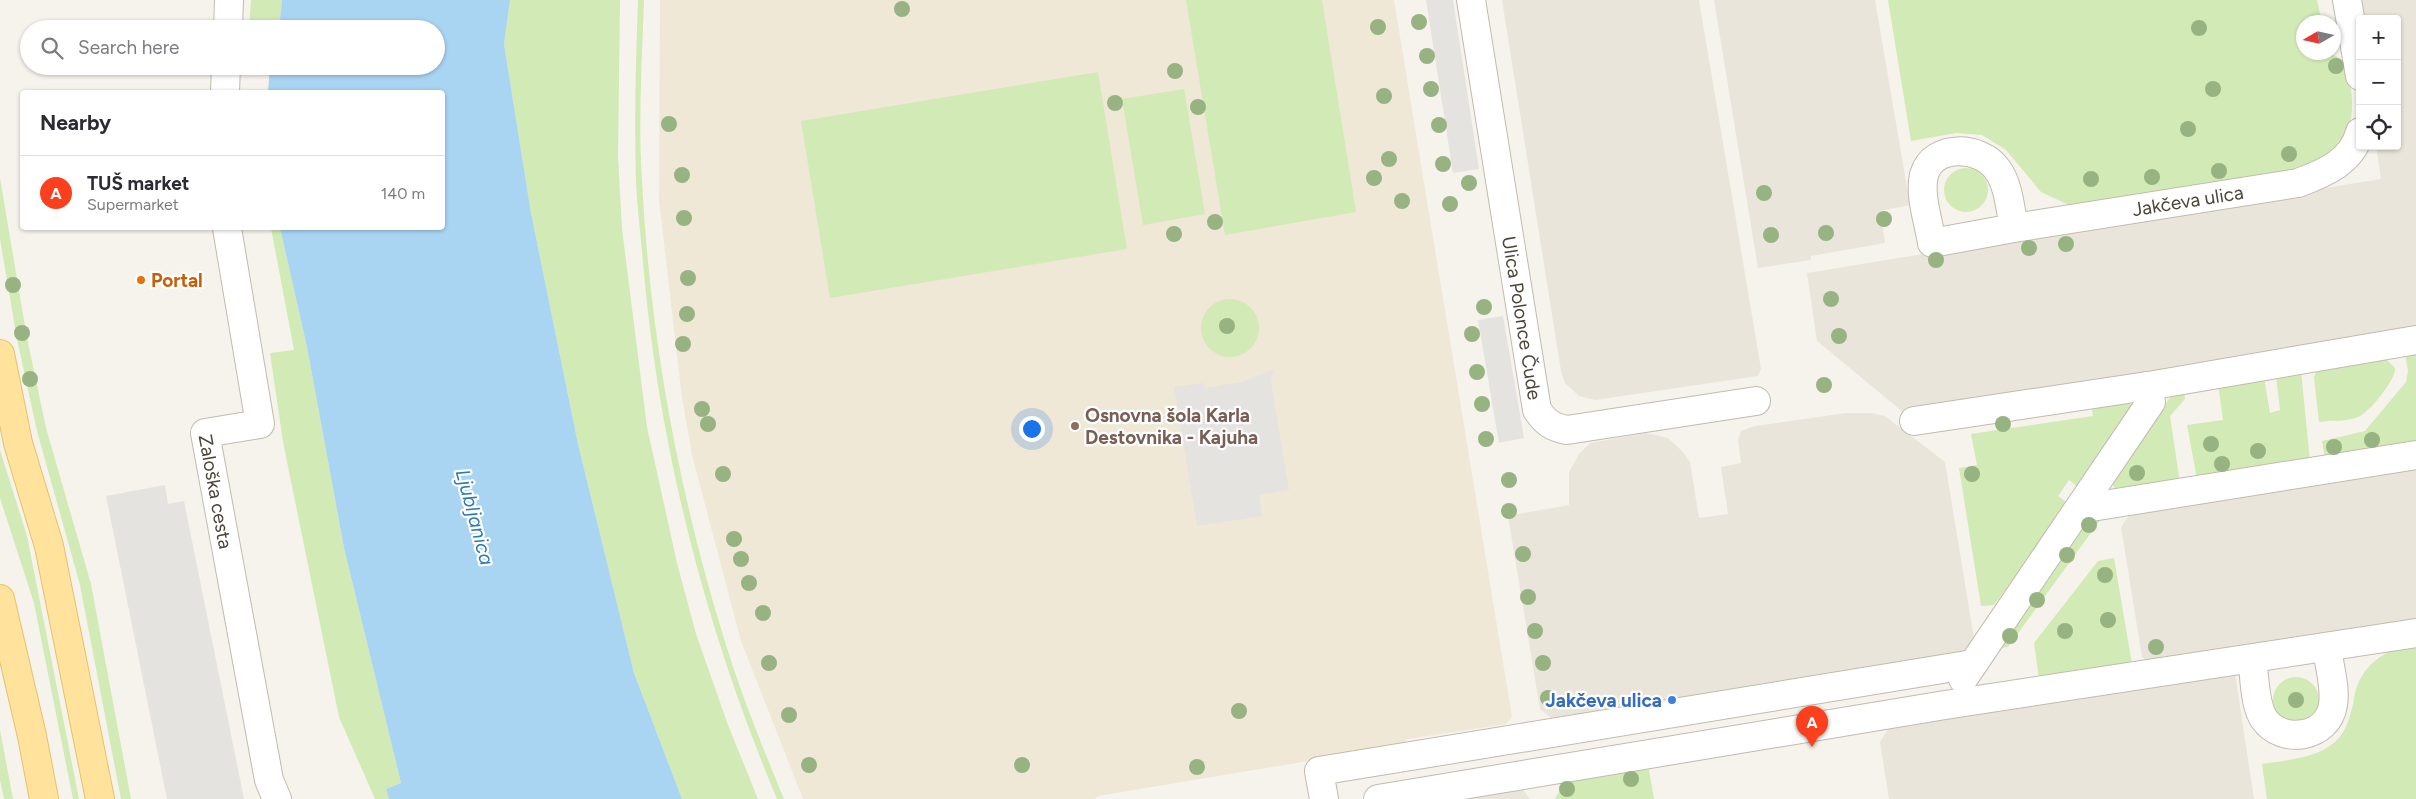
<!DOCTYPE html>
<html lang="en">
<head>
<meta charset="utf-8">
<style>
  body { margin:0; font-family:Figtree,sans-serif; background:#f2f2f3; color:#2b2b33 }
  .controls { position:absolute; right:15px; top:15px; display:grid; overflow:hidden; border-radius:5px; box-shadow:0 1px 4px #0004 }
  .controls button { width:45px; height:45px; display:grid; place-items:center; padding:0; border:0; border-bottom:1px solid #e1e1e2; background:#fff; color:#2b2b33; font:25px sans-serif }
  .compass { position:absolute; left:2296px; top:15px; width:45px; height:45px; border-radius:50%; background:#fff; box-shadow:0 1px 4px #0004; rotate:261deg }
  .you { position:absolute; left:1031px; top:428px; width:18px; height:18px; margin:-12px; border:4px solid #fff; border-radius:50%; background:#1a73e8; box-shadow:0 0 0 8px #1a73e833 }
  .badge { display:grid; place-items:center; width:32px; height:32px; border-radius:50%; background:#fc3f1d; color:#fff; font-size:16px; font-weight:700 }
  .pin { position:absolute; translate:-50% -41px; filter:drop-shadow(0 1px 2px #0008) }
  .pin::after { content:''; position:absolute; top:26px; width:18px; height:15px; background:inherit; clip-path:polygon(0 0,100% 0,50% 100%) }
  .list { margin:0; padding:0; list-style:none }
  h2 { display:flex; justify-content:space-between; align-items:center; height:65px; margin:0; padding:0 20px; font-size:21px }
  h2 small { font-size:16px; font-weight:400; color:#7c7c81 }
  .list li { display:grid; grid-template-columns:32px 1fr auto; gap:15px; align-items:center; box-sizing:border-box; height:75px; padding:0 20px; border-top:1px solid #e1e1e2 }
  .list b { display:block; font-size:19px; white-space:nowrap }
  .list p { margin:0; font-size:16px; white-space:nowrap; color:#7c7c81 }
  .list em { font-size:16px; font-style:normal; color:#7c7c81 }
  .icon { flex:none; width:28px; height:28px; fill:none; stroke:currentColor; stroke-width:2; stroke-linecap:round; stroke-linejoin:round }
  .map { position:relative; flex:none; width:2416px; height:799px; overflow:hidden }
  .search { position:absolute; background:#fff; box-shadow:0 1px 4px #0004; left:20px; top:20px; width:425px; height:55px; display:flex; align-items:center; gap:12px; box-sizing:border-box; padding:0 18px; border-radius:28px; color:#7c7c81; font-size:19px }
  .panel { position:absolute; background:#fff; box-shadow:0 1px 4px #0004; left:20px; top:90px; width:425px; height:140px; border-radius:5px }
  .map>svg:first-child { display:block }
  .residential { fill:#eae5da }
  .education { fill:#efe8d6 }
  .green { fill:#d2eab5 }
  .parking { fill:#e5e3e0 }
  .water { fill:#a9d4f2 }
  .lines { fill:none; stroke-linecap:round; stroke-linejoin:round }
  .minor-casing { stroke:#c2bbae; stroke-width:30 }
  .major-casing { stroke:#e6c16a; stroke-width:30 }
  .minor { stroke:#fff; stroke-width:28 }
  .major { stroke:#ffe39c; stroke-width:28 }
  .tree { fill:#97b381 }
  .food-dot { fill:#e8710a; stroke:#fff; stroke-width:2 }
  .education-dot { fill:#8d6e63; stroke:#fff; stroke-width:2 }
  .shop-dot { fill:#3f7fe0; stroke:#fff; stroke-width:2 }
  .labels { text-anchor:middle; stroke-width:4.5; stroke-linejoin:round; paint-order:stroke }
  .street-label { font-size:19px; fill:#4b4439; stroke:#fff }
  .food-label { font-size:19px; font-weight:bold; fill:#c56008; stroke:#fff; text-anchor:start }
  .education-label { font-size:19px; font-weight:bold; fill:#785e54; stroke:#fff; text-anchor:start }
  .shop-label { font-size:19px; font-weight:bold; fill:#366cbe; stroke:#fff; text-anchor:end }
  .water-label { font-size:20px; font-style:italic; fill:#2e7ab2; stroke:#fff }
</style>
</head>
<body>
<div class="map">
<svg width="2416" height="799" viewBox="0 0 2416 799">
  <rect width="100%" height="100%" fill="#f6f3ec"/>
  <g class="residential">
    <polygon points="1502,0 1699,0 1761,369 1758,376 1595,400 1579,396 1565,383 1561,371"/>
    <polygon points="1714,0 1875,0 1910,205 1880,211 1885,243 1811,256 1811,260 1758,268"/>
    <polygon points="2353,0 2416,0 2416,328 1903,412 1817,341 1807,273 2381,179 2376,146 2397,146 2397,19 2360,19"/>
    <polygon points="1846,413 1871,413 1885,416 1945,462 1974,639 1963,653 1554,720 1540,709 1508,516 1569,505 1569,472 1579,454 1590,443 1646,433 1668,438 1682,451 1690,462 1699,518 1728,514 1721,467 1741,463 1738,440 1741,431 1755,426"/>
    <polygon points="2416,467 2416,622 2155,666 2142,657 2121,527 2131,513"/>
    <polygon points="2235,673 2254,799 1889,799 1880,742 1890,726"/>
    <polygon points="1522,789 1530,799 1451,799"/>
  </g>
  <polygon class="education" points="660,0 1394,0 1512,717 1506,724 1408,739 1399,746 1098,796 1095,799 803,799 741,641 692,455 682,398 659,200"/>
  <g class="green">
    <polygon points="251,0 282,0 279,29 249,29"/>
    <polygon points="510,0 620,0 618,156 622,229 647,427 677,563 696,634 728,725 758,799 682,799 634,673 578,444 531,213 504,44"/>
    <path d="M638 0H644C642 60 638 121 642 181 650 338 679 495 726 645 742 697 763 748 784 799H777C705 628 659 448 643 263 641 236 637 208 636 181 634 120 636 60 638 0Z"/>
    <polygon points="1186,0 1322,0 1356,212 1225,235"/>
    <path d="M1888 0H2317L2322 22H2304V52L2330 53 2347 62C2355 110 2359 134 2316 166L2073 207 2041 192 2006 150 1982 135 1956 133 1911 141Z"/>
    <polygon points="1098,72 1127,249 830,298 801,121"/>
    <polygon points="1184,89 1205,214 1143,225 1122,99"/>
    <circle cx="1966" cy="190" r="22"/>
    <polygon points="0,178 27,338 46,428 91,584 131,799 121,799 80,585 37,431 17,339 0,239"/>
    <polygon points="271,228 280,228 307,347 344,548 401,783 386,789 389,799 375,799 339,717 283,442 270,353 294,350"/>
    <circle cx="1230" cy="328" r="29"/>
    <polygon points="2416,352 2416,444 2325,459 2322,441 2365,431 2406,382 2408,371 2405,354"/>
    <path d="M2384 357 2395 368C2397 378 2369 413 2358 417 2348 422 2330 420 2319 422L2314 378 2316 371 2320 368Z"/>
    <polygon points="2301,371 2310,461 2197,479 2187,425 2223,420 2218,384 2264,377 2270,413 2280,410 2276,376"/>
    <polygon points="2184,390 2185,399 2170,416 2180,483 2115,493 2112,479 2174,392"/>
    <polygon points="2130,399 2132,411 2079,488 2069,480 2058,496 2069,504 1994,605 1981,606 1959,468 1977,465 1971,434 2093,416 2091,404"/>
    <polygon points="0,450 27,536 79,799 73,799 34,603 0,498"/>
    <polygon points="2101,519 2008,647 1996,649 2085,521"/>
    <polygon points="2114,558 2133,670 2040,686 2034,643 2098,561"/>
    <path d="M2416 642V799H2267L2262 764C2286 760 2315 759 2335 742 2344 734 2348 723 2351 712 2354 704 2354 694 2357 686 2368 659 2390 649 2416 642Z"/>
    <circle cx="2296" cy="700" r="23"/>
    <polygon points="0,730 13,799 4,799 0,780"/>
    <polygon points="1648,764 1654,799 1555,799 1565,781"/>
  </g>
  <g class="parking">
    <polygon points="1426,0 1453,0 1479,169 1453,173"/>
    <polygon points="1503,316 1524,438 1499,443 1478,320"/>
    <polygon points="1274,369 1271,379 1272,389 1289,490 1259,495 1262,516 1197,526 1174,387 1203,383 1204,388 1242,382"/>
    <polygon points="165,485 168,504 184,501 244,799 167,799 106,496"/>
  </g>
  <polygon class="water" points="282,0 510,0 504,44 531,213 578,444 634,673 682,799 389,799 386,789 401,783 344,548 307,347 280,228 442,228 442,92 268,92 270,66 436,66 436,29 279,29"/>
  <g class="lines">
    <defs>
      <g id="minor">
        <path id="s1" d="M1471 0 1537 410C1546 423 1552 427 1567 430L1756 401"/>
        <polyline points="2347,0 2360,76"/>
        <polyline points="228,29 229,0"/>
        <polyline points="225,92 226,66"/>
        <path id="s2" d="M227 228 260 424 205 433 269 780 277 799"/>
        <path id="s3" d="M2014 228C2010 209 2009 185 1997 169 1981 146 1933 143 1924 175 1919 195 1929 223 1932 243L2014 228 2298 183C2325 173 2352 162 2360 132"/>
        <polyline points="1914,421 2154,385 2416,340"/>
        <polyline points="2079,509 2416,455"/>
        <path d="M2252 659C2255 677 2254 704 2264 719 2282 745 2328 738 2333 705 2336 687 2329 666 2327 648"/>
        <polyline points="1963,679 2151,402 2147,386"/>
        <polyline points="1324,799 1319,771 1973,664"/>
        <polyline points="1378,799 1945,705 2416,633"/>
      </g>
      <g id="major">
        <polyline points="0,354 18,443 49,546 100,799"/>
        <polyline points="0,599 32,736 44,799"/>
      </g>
    </defs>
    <use href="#minor" class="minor-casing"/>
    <use href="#major" class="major-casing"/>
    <use href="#minor" class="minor"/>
    <use href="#major" class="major"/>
  </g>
  <g class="tree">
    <circle cx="902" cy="9" r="8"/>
    <circle cx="1419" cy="22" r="8"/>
    <circle cx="1378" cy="27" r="8"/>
    <circle cx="2199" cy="28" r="8"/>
    <circle cx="1427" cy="56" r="8"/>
    <circle cx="2336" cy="66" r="8"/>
    <circle cx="1175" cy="71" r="8"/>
    <circle cx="1431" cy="89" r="8"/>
    <circle cx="2213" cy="89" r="8"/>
    <circle cx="1384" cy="96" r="8"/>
    <circle cx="1115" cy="103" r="8"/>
    <circle cx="1198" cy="107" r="8"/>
    <circle cx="669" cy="124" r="8"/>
    <circle cx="1439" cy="125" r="8"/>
    <circle cx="2188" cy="129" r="8"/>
    <circle cx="2289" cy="154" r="8"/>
    <circle cx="1389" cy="159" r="8"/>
    <circle cx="1443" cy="164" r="8"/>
    <circle cx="2219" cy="171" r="8"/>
    <circle cx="682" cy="175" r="8"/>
    <circle cx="2152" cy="177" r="8"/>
    <circle cx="1374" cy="178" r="8"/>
    <circle cx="2091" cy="179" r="8"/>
    <circle cx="1469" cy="183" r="8"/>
    <circle cx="1764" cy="193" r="8"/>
    <circle cx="1402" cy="201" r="8"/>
    <circle cx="1450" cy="204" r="8"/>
    <circle cx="684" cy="218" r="8"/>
    <circle cx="1884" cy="219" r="8"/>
    <circle cx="1215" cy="222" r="8"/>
    <circle cx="1826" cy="233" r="8"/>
    <circle cx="1174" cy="234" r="8"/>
    <circle cx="1771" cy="235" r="8"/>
    <circle cx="2066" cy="244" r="8"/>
    <circle cx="2029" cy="248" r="8"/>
    <circle cx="1936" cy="260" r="8"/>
    <circle cx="688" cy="278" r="8"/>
    <circle cx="13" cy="285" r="8"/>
    <circle cx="1831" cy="299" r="8"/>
    <circle cx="1484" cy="307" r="8"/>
    <circle cx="687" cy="314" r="8"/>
    <circle cx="1227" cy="326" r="8"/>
    <circle cx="22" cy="333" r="8"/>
    <circle cx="1472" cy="334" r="8"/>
    <circle cx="1839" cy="336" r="8"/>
    <circle cx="683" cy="344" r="8"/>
    <circle cx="1477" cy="372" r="8"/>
    <circle cx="30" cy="379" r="8"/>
    <circle cx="1824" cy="385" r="8"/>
    <circle cx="1482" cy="404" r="8"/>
    <circle cx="702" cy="409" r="8"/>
    <circle cx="708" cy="424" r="8"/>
    <circle cx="2003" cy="424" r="8"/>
    <circle cx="1486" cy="439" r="8"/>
    <circle cx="2372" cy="440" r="8"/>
    <circle cx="2211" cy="444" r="8"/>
    <circle cx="2334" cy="447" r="8"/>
    <circle cx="2258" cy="451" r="8"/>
    <circle cx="2222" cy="464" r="8"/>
    <circle cx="2137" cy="473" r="8"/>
    <circle cx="723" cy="474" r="8"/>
    <circle cx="1972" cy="474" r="8"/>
    <circle cx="1509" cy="480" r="8"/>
    <circle cx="1509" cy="511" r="8"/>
    <circle cx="2089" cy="525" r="8"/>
    <circle cx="734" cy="539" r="8"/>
    <circle cx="1523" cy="554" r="8"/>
    <circle cx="2067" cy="555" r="8"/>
    <circle cx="741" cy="559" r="8"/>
    <circle cx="2105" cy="575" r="8"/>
    <circle cx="749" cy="583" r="8"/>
    <circle cx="1528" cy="597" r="8"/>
    <circle cx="2037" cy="600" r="8"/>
    <circle cx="763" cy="613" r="8"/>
    <circle cx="2108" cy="620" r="8"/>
    <circle cx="1535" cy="631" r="8"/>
    <circle cx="2065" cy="631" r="8"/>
    <circle cx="2010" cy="636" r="8"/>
    <circle cx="2156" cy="647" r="8"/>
    <circle cx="769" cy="663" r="8"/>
    <circle cx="1543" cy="663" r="8"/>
    <circle cx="1548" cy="698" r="8"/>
    <circle cx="2296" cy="700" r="8"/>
    <circle cx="1239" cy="711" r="8"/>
    <circle cx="789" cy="715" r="8"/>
    <circle cx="809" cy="765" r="8"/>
    <circle cx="1022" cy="765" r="8"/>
    <circle cx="1197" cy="767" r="8"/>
    <circle cx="1631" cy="779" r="8"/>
    <circle cx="1567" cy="789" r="8"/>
  </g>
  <circle class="food-dot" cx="141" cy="280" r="5"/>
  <circle class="education-dot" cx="1075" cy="426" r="5"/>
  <circle class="shop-dot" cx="1672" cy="700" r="5"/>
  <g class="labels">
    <g class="street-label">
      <text dy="7" stroke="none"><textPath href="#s3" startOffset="479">Jakčeva ulica</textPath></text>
      <text dy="7" stroke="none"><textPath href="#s1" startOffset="322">Ulica Polonce Čude</textPath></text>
      <text dy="7" stroke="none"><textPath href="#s2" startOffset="314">Zaloška cesta</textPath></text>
    </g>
    <g class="food-label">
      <text x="151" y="287">Portal</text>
    </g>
    <g class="education-label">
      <text x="1085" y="422">Osnovna šola Karla<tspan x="1085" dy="22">Destovnika - Kajuha</tspan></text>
    </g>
    <g class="shop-label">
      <text x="1662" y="707">Jakčeva ulica</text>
    </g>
    <g class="water-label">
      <text transform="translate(475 517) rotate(75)" y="7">Ljubljanica</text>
    </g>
  </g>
</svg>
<div class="controls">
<button>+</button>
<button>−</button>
<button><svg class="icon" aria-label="locate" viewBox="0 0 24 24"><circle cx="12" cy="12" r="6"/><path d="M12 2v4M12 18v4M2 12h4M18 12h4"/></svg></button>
</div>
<svg class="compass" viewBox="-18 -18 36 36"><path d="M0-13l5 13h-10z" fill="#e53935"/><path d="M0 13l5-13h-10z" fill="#7c7c81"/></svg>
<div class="you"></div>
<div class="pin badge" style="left:1812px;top:747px">A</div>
<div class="search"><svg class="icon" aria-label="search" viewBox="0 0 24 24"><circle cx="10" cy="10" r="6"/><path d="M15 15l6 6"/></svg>Search here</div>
<section class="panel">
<h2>Nearby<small></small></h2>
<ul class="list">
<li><span class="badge">A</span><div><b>TUŠ market</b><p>Supermarket</p></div><em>140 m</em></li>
</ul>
</section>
</div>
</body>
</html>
